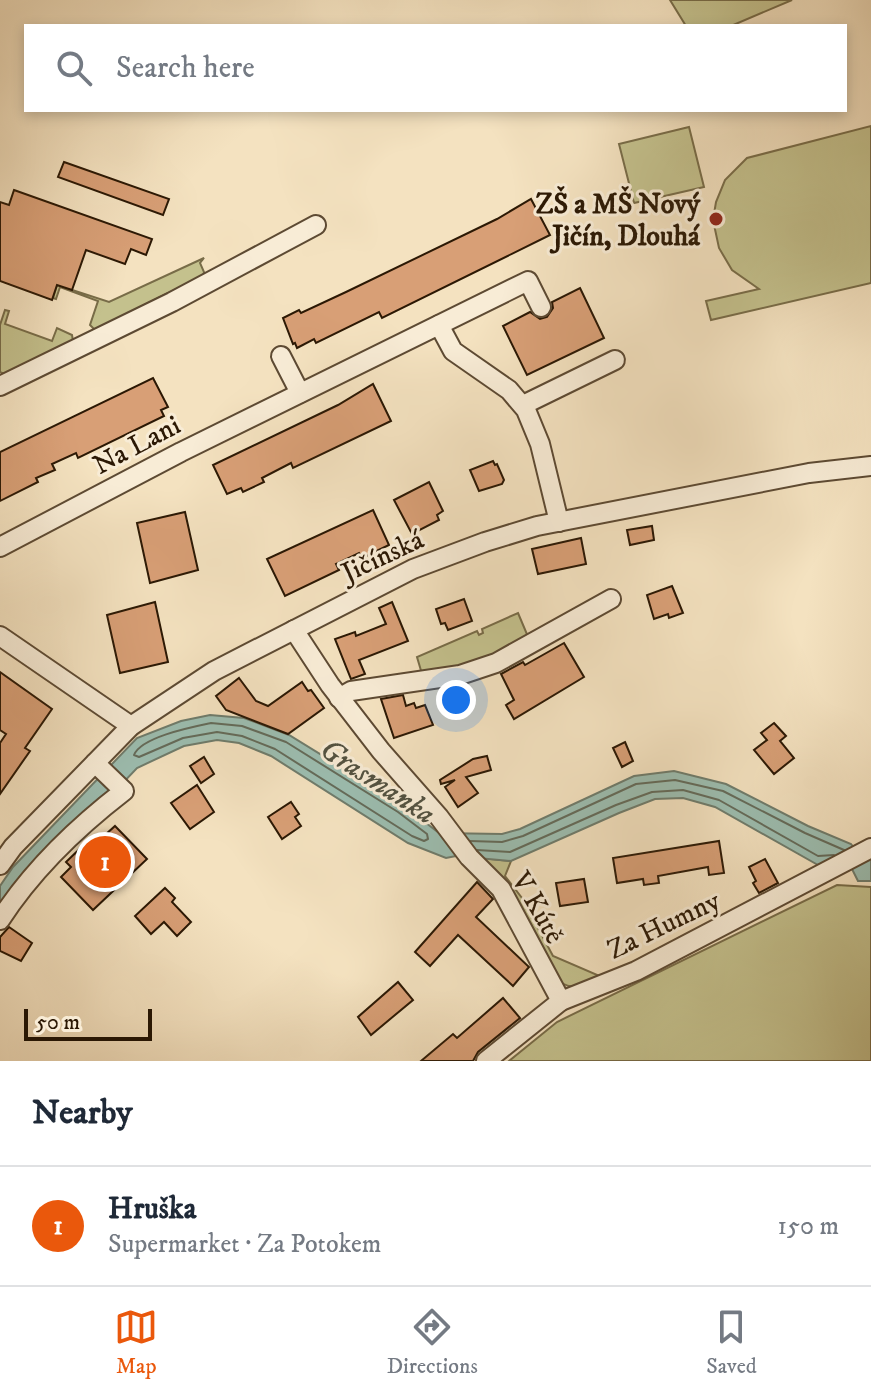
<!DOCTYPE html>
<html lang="en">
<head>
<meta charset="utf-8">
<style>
  body { margin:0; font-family:"IM FELL DW Pica",serif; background:#f6f6f7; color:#1f2937 }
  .scale { position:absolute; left:24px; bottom:20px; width:128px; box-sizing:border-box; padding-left:8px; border:4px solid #2b1804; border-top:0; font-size:22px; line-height:28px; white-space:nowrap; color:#2b1804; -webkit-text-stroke:6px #f8ecd6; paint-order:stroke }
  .you { position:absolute; left:456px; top:700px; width:28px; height:28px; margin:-20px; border:6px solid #fff; border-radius:50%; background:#1a73e8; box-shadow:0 0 0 12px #1a73e833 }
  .badge { display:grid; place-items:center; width:52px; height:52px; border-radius:50%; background:#ea580c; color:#fff; font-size:26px; font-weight:700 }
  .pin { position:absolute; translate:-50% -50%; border:4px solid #fff; box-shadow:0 2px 8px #0006 }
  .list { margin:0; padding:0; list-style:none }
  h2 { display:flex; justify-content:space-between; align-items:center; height:104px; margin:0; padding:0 32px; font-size:34px }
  h2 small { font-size:26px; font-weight:400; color:#747a83 }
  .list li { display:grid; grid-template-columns:52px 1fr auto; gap:24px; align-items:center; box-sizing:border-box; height:120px; padding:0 32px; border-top:2px solid #e0e1e3 }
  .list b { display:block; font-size:30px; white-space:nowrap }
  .list p { margin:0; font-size:26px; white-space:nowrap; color:#747a83 }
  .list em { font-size:26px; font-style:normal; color:#747a83 }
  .icon { flex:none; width:44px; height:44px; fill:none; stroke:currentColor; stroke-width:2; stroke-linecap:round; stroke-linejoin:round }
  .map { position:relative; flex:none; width:871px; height:1061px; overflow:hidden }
  .search { position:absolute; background:#fff; box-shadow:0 4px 12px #0003; left:24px; right:24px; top:24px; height:88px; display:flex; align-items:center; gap:20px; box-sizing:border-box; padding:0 28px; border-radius:0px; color:#747a83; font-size:30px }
  .sheet { height:224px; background:#fff }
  nav { display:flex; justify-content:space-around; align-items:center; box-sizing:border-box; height:112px; border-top:2px solid #e0e1e3; background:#fff; font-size:22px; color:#747a83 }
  nav a { display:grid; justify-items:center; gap:4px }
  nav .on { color:#ea580c }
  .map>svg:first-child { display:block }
  .green { fill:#c4c18d; stroke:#786c48; stroke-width:2 }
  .water { fill:#9cbeb1; stroke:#6f7c6c; stroke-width:2 }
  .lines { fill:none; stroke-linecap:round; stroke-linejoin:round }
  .shore { stroke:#646b5a; stroke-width:2 }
  .building { fill:#d89f76; stroke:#2b1804; stroke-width:2 }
  .minor-casing { stroke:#5d4a33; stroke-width:22 }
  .minor { stroke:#f8ecd6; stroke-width:18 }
  .poi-dot { fill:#8f2418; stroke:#f8ecd6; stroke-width:3 }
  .labels { text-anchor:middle; stroke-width:6; stroke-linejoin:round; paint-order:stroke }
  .poi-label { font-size:28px; font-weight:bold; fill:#2b1804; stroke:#f8ecd6; text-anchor:end }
  .street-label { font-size:28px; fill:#2b1804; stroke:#f8ecd6 }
  .water-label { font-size:30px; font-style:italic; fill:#535241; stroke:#f8ecd6 }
</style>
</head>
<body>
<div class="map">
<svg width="871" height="1061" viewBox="0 0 871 1061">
  <rect width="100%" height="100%" fill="#f4e2c0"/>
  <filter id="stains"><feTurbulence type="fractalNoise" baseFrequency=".0025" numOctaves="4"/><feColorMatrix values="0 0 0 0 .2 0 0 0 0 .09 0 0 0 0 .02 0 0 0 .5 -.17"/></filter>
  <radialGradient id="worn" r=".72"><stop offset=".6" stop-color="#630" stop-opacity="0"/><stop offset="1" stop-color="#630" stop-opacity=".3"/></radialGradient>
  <g class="green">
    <polygon points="670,0 792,0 731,26 686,26"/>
    <polygon points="871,126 871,283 711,320 706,301 759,289 732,270 719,248 713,220 716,202 725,180 747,158"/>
    <polygon points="689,127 704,187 634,203 619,144"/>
    <path d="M204 258 200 263 204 272 203 277C167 292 132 312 95 330L90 325 98 301 60 287 56 299 53 298 57 285 109 302Z"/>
    <polygon points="5,310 9,311 5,324 52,341 57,328 72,335 73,341 6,375 0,372 0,325"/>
    <path d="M518 613 529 639C493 656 461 668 422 674L417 657 477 631 479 635 483 633 482 629Z"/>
    <path d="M481 858 511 861 505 876 522 898 553 956 602 977C588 984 576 992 560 982Z"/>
    <polygon points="837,885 871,887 871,1061 509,1061 557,1022"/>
  </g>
  <polygon class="water" points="210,715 244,718 289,735 403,805 439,833 502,834 520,829 634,776 674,771 726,784 808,826 851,844 855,849 871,854 871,881 858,881 852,869 830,862 818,865 715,807 683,798 655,799 619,813 511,861 456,856 446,858 408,843 271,756 239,743 217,740 184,746 137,768 0,912 0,886 13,867 137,738 181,721"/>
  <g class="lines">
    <g class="shore">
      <path d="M211 723 242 726 286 742 398 812 427 834 428 839 424 841 412 836 275 749 242 736 217 732 183 738 139 757 134 755C141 737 192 727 211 723Z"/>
      <polyline points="470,841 502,842 523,836 636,784 675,780 723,791 805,833 844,850"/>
      <polyline points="477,850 510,852 616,805 652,792 683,790 719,800 818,856 834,855"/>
    </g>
  </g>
  <g class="building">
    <polygon points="64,162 169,199 163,215 58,177"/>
    <polygon points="14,190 152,239 146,255 131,249 125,264 86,250 72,290 57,285 52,300 0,281 0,202 9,205"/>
    <polygon points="531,199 550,235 382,318 379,312 316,343 314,339 297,348 295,343 293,344 283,318 299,310 301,313 346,292 497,219"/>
    <polygon points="580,288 604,338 527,375 503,326 530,312 540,319 547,317 553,308 552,302"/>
    <polygon points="153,378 168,407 161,410 164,416 78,458 76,453 52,464 55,470 36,478 38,482 0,501 0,452"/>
    <polygon points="373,384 391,421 293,468 291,463 262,478 264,482 243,492 241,488 227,494 213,465 338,405"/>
    <polygon points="493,461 495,465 497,464 504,480 502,484 479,491 470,470"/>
    <polygon points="429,482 443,511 437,515 439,520 412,534 394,500"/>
    <polygon points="373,510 389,545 362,558 359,553 336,564 339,570 285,596 267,559"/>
    <polygon points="185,512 198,570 150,583 137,523"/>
    <polygon points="652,526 654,540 630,545 627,530"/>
    <polygon points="581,538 586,564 538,574 532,549"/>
    <polygon points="672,586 683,613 669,618 668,614 654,619 647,595"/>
    <polygon points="464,599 472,621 448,630 445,623 441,624 436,609"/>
    <polygon points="155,602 168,662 120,673 107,615"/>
    <polygon points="392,602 408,641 359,660 365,674 351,679 335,639 355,632 356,636 386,624 379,608"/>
    <polygon points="564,643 584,677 514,719 506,705 514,700 501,674 523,662 525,665"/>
    <polygon points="0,672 52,709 25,748 30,751 0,794 0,743 6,734 0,730"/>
    <polygon points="239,678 256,701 268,706 302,682 308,691 311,690 324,708 288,734 226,710 216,696"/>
    <polygon points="403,695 406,706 414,703 416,708 425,705 433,725 394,738 381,699"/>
    <polygon points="774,723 786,736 780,741 794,758 774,774 754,750 767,740 761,733"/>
    <polygon points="625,742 633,761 622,767 613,748"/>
    <polygon points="487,756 491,770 466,777 478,793 458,807 445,787 455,780 441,784 440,780 473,759"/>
    <polygon points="204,757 214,774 201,783 190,766"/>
    <polygon points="197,785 214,812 190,829 171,803"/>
    <polygon points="291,802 299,814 295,817 301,826 282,839 268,817"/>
    <polygon points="115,826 147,859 93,910 61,877 71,867 66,862 89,840 94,845"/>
    <polygon points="719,841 724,873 709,875 708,867 658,876 659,883 644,885 643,879 617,883 613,858"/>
    <polygon points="765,859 778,883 759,893 753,883 756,881 749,867"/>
    <polygon points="584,879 588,902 560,906 556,883"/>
    <polygon points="477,882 493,899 476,917 529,967 513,986 458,935 430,966 415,952"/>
    <polygon points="165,888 175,898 172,902 191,922 177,936 164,922 151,934 135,916"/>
    <polygon points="9,927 32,943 21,961 0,951 0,937"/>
    <polygon points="398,982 413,1000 371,1035 358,1017"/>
    <polygon points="503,998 520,1018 478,1052 473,1061 421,1061 453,1034 457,1038"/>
  </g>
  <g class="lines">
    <defs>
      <g id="minor">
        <polyline points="439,325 453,351 509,390 526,410 540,444 559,522"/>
        <polyline points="281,356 300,393"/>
        <polyline points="0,386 172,302 316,225"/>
        <polyline points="523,405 615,360"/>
        <polyline points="0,547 181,452 528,281 541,307"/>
        <polyline points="294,630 330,685 381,751 439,817 469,857 501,889 561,1001"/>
        <polyline points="0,636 131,726"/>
        <polyline points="339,698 351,691 460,675 496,663 611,599"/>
        <polyline points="0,865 13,847 131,726 214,671 413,569 485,542 537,526 809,473 871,466"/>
        <path d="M0 920C33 869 76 828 124 791L95 763"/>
        <polyline points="486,1061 561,1001 636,971 871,848"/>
      </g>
    </defs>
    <use href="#minor" class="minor-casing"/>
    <use href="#minor" class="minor"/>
  </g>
  <circle class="poi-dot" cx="716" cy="219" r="8"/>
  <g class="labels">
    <g class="poi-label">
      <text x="700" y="213">ZŠ a MŠ Nový<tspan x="700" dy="32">Jičín, Dlouhá</tspan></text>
    </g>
    <g class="street-label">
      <text transform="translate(136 444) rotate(-28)" y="10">Na Lani</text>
      <text transform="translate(382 555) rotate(-25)" y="10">Jičínská</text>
      <text transform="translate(539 907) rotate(60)" y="10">V Kútě</text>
      <text transform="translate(663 924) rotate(-26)" y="10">Za Humny</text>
    </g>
    <g class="water-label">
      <text transform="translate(378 781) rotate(33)" y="10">Grasmanka</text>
    </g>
  </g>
  <rect width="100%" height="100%" filter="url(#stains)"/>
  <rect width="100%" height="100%" fill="url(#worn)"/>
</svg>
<div class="scale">50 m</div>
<div class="you"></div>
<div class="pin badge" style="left:105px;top:862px">1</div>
<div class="search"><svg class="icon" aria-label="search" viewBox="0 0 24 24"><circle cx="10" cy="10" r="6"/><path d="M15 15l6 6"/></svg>Search here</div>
</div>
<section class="sheet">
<h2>Nearby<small></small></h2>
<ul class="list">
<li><span class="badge">1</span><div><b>Hruška</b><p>Supermarket · Za Potokem</p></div><em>150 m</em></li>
</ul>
</section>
<nav>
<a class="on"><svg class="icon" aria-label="map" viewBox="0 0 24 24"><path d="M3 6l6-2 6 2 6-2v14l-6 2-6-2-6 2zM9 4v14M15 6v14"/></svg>Map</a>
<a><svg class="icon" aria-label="directions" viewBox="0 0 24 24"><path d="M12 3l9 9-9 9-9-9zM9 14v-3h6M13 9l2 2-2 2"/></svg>Directions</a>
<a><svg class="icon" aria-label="saved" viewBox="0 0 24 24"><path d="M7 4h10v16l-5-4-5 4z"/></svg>Saved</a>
</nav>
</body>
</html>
